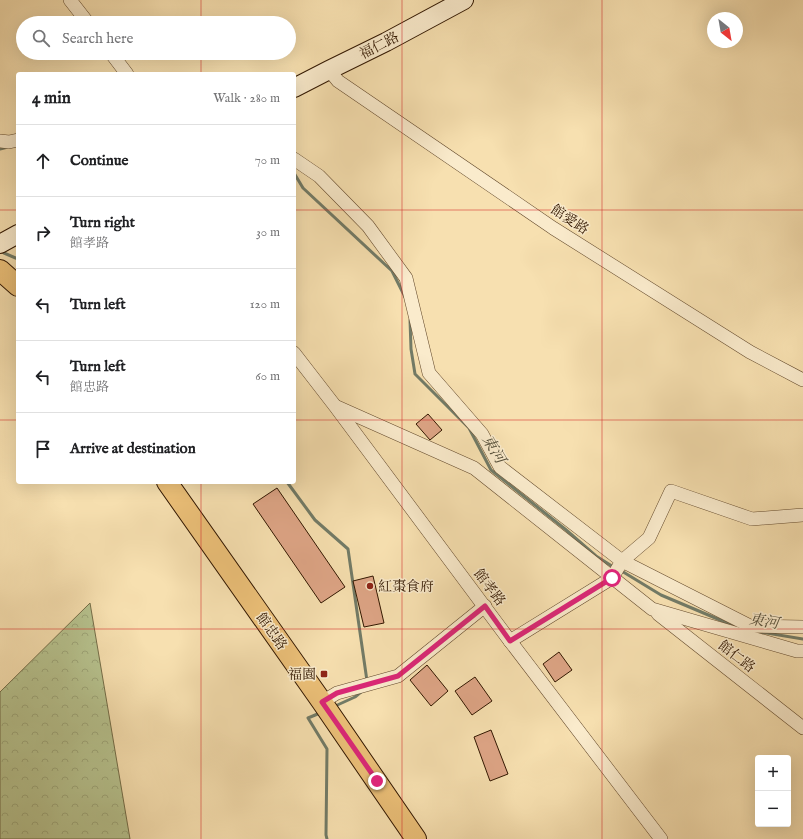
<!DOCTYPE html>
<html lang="en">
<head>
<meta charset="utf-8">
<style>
  body { margin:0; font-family:"IM FELL English","Noto Serif TC",serif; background:#f6f6f6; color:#202124 }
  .controls { position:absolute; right:12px; bottom:12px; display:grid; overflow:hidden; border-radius:4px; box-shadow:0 4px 16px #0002 }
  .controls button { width:36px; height:36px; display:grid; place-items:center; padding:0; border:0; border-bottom:1px solid #e0e0e0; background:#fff; color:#202124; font:20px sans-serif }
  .compass { position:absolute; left:707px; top:12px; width:36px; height:36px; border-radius:50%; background:#fff; box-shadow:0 4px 16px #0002; rotate:149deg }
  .stop { position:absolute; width:12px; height:12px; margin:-9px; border:3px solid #db2777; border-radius:50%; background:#fff }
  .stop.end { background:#db2777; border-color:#fff; box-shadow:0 1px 4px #0008 }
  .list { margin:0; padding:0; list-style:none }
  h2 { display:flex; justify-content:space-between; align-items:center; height:52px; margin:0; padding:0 16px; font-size:17px }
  h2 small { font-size:13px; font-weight:400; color:#757577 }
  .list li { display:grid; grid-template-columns:26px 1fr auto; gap:12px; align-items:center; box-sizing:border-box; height:72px; padding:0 16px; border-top:1px solid #e0e0e0 }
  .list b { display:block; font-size:15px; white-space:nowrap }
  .list p { margin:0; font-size:13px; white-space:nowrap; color:#757577 }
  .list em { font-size:13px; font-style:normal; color:#757577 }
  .icon { flex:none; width:22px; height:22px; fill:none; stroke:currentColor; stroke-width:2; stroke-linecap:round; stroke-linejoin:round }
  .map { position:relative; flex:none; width:803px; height:839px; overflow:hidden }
  .search { position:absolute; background:#fff; box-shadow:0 4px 16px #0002; left:16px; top:16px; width:280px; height:44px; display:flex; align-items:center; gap:10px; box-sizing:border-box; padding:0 14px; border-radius:22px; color:#757577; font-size:15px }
  .panel { position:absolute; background:#fff; box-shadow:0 4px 16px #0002; left:16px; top:72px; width:280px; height:412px; border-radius:4px }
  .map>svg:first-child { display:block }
  .forest { fill:url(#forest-crowns); stroke:#746d48 }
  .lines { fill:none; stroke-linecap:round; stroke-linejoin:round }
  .stream { stroke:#727b67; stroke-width:3 }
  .building { fill:#dea586; stroke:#321700 }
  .street-casing { stroke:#63492c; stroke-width:14 }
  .secondary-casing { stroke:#321700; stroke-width:20 }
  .primary-casing { stroke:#321700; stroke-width:22 }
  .street { stroke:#faebcc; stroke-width:13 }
  .secondary { stroke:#faebcc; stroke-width:18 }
  .primary { stroke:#ecc078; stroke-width:20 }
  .route { stroke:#db2777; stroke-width:5 }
  .grid { fill:none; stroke:#d62828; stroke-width:1; stroke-opacity:0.55 }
  .poi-dot { fill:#8f2418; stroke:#faebcc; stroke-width:1.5 }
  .labels { text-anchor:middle; stroke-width:3; stroke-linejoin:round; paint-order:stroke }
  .street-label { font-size:14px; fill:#321700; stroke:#faebcc }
  .poi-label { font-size:14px; fill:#321700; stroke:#faebcc; text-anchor:start }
  .water-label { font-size:15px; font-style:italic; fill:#57513c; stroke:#faebcc }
</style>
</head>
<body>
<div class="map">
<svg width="803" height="839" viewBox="0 0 803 839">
  <defs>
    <pattern id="forest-crowns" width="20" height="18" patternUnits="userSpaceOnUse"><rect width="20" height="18" fill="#b7c38f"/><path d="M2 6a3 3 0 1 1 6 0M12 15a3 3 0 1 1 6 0" fill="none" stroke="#9ea77a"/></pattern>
  </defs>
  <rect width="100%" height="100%" fill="#f7e0b0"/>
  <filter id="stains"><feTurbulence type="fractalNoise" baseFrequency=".005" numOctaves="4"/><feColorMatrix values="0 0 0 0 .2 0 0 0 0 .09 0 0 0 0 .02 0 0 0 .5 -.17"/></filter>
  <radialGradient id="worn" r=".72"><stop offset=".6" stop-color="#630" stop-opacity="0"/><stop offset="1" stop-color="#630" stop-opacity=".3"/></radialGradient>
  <polygon class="forest" points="90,603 130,839 0,839 0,692"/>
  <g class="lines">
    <g class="stream">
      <polyline points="0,149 8,147"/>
      <polyline points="294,173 303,188 392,271 405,297"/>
      <polyline points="4,253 18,259"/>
      <polyline points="410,320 411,349 415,374 469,428 491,470 565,529 596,556 615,568"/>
      <polyline points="287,482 315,520 348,549 367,681"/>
      <polyline points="620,570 661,595 739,628"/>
      <polyline points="760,632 803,639"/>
      <polyline points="333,707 355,697 361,692"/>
      <polyline points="320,713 308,718 327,749 326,835 327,839"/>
    </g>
  </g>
  <g class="building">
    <polygon points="428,414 442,430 430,440 416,424"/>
    <polygon points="277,488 345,587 321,603 253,504"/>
    <polygon points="373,576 384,623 364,627 353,581"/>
    <polygon points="559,652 572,670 555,682 543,664"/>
    <polygon points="427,665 448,691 431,706 410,680"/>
    <polygon points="475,677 492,701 472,715 455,691"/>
    <polygon points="491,730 508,774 490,781 474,737"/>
  </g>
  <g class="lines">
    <defs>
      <g id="street">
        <polyline points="70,0 88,23"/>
        <polyline points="111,53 127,74"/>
        <polyline points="329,70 338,81 553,228 750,352 803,380"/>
        <polyline points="0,141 9,142 18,140"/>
        <polyline points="294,159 319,176 368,226 406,278 429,373 482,434 500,467 622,561 750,626 803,627"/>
        <polyline points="294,353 335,406 510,641 661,839"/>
        <polyline points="337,407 474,468 652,609 797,651 803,651"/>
        <polyline points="658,614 803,728"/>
        <polyline points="510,641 612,578 622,561 649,538 671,491 752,519 803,515"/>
        <polyline points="322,702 337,693 398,676 485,606"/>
      </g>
      <g id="secondary">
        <polyline points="294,88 329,70 386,42 464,0"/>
        <polyline points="0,244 18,234"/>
      </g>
      <g id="primary">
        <polyline points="0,270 18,286"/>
        <polyline points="167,482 322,702 416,839"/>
      </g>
    </defs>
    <use href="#street" class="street-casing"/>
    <use href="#secondary" class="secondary-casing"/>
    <use href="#primary" class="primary-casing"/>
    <use href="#street" class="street"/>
    <use href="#secondary" class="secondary"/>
    <use href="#primary" class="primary"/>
  </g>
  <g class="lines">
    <polyline class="route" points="377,781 322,702 337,693 398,676 485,606 510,641 612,578"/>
  </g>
  <path class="grid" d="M201 0V23M402 0V839M602 0V839M201 53V74M0 210H18M294 210H803M0 420H18M294 420H803M201 482V839M0 629H803"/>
  <g class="poi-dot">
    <circle cx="370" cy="586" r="4"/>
    <rect x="320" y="670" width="8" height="8" rx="2"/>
  </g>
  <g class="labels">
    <g class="street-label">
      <text transform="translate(379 45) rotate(-27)" y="5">福仁路</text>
      <text transform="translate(570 219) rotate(33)" y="5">館愛路</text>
      <text transform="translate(490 587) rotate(53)" y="5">館孝路</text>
      <text transform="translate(272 631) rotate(55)" y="5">館忠路</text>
      <text transform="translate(737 656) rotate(38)" y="5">館仁路</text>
    </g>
    <g class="poi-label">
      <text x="378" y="591">紅棗食府</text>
      <text x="316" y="679" text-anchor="end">福園</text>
    </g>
    <g class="water-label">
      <text transform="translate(494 449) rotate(59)" y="5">東河</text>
      <text transform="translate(764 621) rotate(9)" y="5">東河</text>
    </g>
  </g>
  <rect width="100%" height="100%" filter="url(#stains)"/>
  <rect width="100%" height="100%" fill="url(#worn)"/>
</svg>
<div class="controls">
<button>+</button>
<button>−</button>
</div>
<svg class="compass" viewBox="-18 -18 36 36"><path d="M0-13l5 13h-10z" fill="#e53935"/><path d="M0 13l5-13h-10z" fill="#757577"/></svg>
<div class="stop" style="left:612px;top:578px"></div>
<div class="stop end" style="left:377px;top:781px"></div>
<div class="search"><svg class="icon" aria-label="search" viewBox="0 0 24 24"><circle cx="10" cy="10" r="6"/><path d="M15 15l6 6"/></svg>Search here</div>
<section class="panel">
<h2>4 min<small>Walk · 280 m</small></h2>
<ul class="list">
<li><svg class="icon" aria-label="ahead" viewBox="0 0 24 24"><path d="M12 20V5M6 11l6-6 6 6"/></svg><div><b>Continue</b></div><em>70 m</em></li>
<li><svg class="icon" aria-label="right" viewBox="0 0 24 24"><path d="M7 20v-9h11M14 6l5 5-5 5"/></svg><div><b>Turn right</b><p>館孝路</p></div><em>30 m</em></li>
<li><svg class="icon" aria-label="left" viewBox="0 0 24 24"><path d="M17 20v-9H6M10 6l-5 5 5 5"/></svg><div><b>Turn left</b></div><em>120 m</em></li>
<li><svg class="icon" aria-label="left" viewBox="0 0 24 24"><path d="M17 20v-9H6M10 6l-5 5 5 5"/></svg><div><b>Turn left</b><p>館忠路</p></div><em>60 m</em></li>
<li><svg class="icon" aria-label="arrive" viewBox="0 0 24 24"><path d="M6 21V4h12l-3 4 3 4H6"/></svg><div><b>Arrive at destination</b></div></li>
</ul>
</section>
</div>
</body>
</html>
